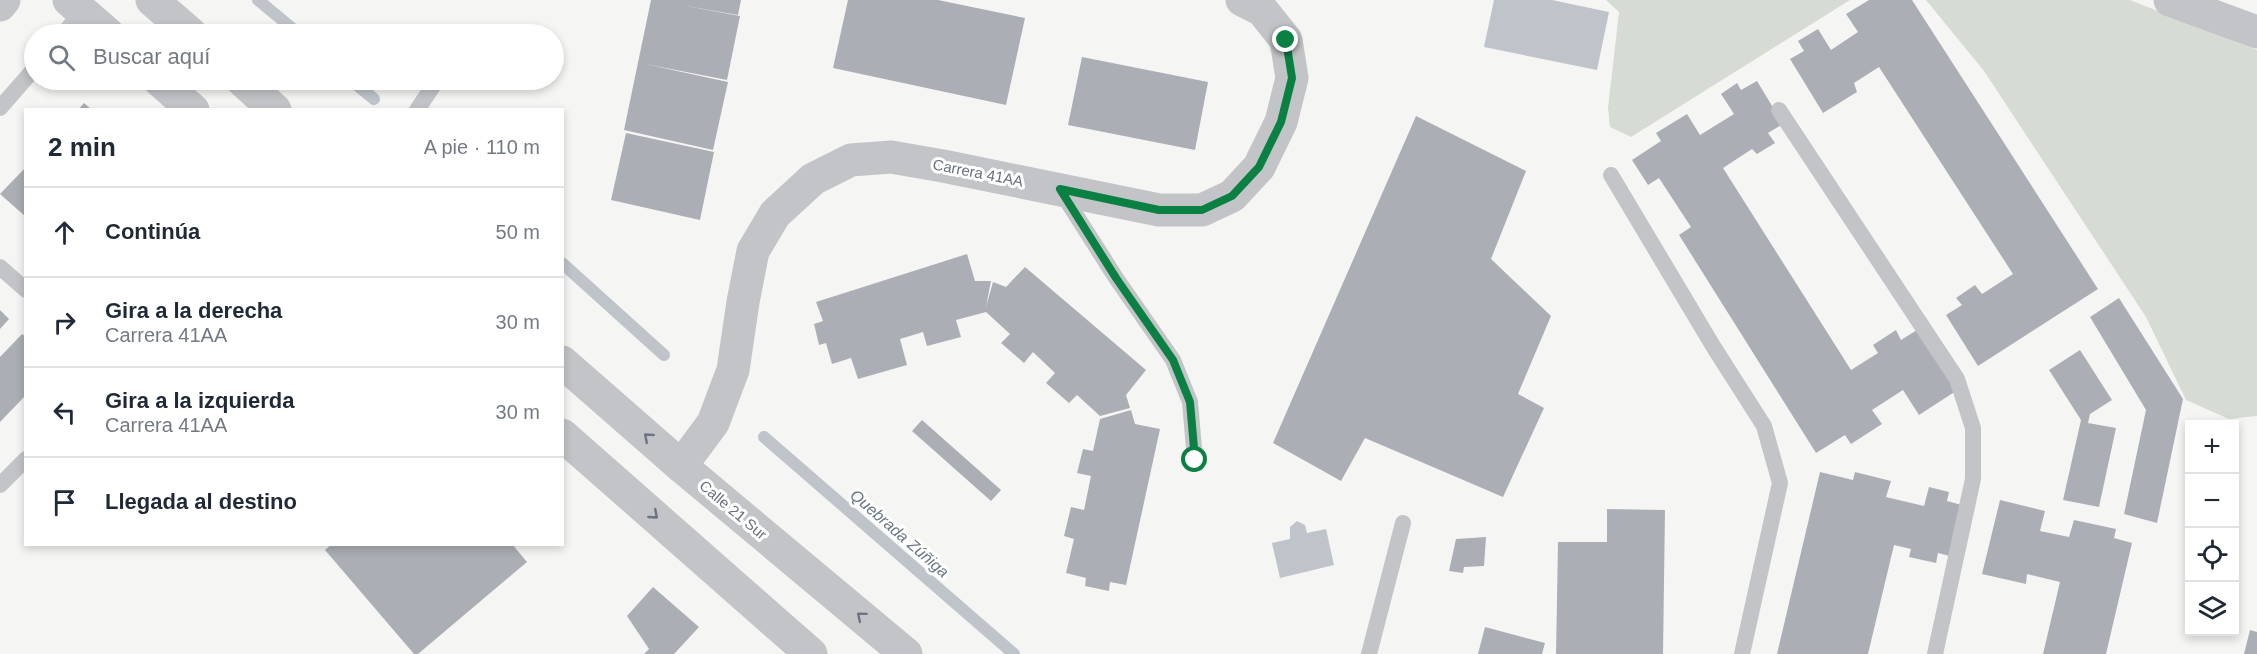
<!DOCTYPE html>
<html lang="es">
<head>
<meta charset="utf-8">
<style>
  body { margin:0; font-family:Arial,sans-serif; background:#f2f2f3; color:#1f2937 }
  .controls { position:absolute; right:18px; bottom:18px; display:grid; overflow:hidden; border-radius:0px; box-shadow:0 3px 9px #0003 }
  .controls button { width:54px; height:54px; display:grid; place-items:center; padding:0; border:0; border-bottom:2px solid #e0e1e3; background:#fff; color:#1f2937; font:30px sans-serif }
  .stop { position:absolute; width:18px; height:18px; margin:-14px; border:4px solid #0b8043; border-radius:50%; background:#fff }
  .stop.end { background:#0b8043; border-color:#fff; box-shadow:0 2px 6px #0008 }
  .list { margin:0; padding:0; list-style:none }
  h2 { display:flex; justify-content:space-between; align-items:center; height:78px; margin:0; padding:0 24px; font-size:26px }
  h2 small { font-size:20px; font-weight:400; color:#747a83 }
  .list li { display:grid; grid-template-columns:39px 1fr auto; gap:18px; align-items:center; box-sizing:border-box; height:90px; padding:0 24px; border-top:2px solid #e0e1e3 }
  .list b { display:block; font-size:22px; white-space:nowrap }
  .list p { margin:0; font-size:20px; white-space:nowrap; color:#747a83 }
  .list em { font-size:20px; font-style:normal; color:#747a83 }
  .icon { flex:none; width:33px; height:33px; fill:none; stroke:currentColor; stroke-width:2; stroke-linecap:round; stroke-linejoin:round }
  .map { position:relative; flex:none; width:2257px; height:654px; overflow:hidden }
  .search { position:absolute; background:#fff; box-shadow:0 3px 9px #0003; left:24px; top:24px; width:540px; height:66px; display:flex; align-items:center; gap:15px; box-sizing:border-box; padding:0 21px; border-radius:33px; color:#747a83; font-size:22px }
  .panel { position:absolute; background:#fff; box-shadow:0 3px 9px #0003; left:24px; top:108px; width:540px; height:438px; border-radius:0px }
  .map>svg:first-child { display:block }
  .green { fill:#d6dcd4 }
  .water { fill:#bec4ca }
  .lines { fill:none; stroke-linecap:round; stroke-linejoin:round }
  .stream { stroke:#bec4ca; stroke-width:12 }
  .building { fill:#abafb5 }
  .service { stroke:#c2c4c7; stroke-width:16 }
  .minor { stroke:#c2c4c7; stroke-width:33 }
  .tertiary { stroke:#c2c4c7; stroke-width:33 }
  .oneway { stroke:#6c7484 }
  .route { stroke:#0b8043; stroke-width:8 }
  .labels { text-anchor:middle; stroke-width:6; stroke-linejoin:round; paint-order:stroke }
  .street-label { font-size:15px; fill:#687080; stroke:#fff }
  .water-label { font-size:16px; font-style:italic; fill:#697784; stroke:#fff }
</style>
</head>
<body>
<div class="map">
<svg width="2257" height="654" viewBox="0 0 2257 654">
  <rect width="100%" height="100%" fill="#f5f6f3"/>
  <g class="green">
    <polygon points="1606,0 1850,0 1631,137 1610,127 1608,108 1619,12"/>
    <polygon points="1926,0 2130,0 2257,50 2257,416 2229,419 2186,400 2146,317 1984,71"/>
  </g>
  <g class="water">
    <polygon points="1494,0 1552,0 1609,12 1597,70 1484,47"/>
    <polygon points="1297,521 1305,525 1307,533 1326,529 1334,565 1280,578 1272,543 1290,539 1290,527"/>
  </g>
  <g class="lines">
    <g class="stream">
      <polyline points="258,0 299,34"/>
      <polyline points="351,80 374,99"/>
      <polyline points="562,263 664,355"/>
      <polyline points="764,437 1014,654"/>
    </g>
  </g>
  <g class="building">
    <polygon points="651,0 741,0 738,15 681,5 740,16 727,80 645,64 728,82 713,150 624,130"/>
    <polygon points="848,0 938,0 1025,18 1006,105 833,68"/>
    <polygon points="1869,0 1912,0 2098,289 1978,366 1946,315 1962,305 1956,298 1975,285 1982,294 2013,274 1879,67 1854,83 1857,92 1823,113 1790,59 1804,51 1798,41 1818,29 1831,50 1858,32 1846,14"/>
    <polygon points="1082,57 1208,82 1195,150 1068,125"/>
    <polygon points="1757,81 1783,124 1768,133 1775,143 1757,154 1752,149 1723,168 1851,370 1878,353 1873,345 1896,330 1901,340 1917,330 1956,391 1919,415 1903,390 1872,410 1882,424 1851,444 1845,435 1816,453 1679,235 1691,227 1659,178 1648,185 1632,160 1661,141 1656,133 1687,114 1700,135 1734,114 1721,94 1737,83 1741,90"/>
    <polygon points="84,103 92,110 78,110"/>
    <polygon points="1416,116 1526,171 1491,259 1551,316 1518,394 1544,408 1503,497 1365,438 1341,481 1273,443"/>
    <polygon points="626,133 714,152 700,220 611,200"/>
    <polygon points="26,167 26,217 0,194"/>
    <polygon points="967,254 975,281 991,281 986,307 993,282 1006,287 1025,267 1146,370 1126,395 1130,408 1100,416 1077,395 1069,403 1046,383 1055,373 1033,352 1024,363 1001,343 1010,334 986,312 956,320 961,337 927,346 923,332 900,339 907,365 858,379 851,358 832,364 826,343 819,345 814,324 823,321 816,302"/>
    <polygon points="2119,298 2183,399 2157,523 2124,514 2146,410 2090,317"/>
    <polygon points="0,310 9,319 0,329"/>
    <polygon points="22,334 26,337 26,395 0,422 0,357"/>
    <polygon points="2080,350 2112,400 2090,414 2088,423 2116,428 2099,507 2063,500 2081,420 2049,370"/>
    <polygon points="1131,410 1135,424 1160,429 1126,585 1110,582 1109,591 1085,586 1086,578 1066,573 1074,539 1064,536 1071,507 1084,510 1091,476 1077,473 1083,449 1093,451 1100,419"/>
    <polygon points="922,420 1001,490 991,501 912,431"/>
    <polygon points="1820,472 1853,480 1855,472 1891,481 1886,497 1924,506 1929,487 1949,492 1947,501 1962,505 1950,556 1938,553 1936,563 1909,557 1911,549 1894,545 1868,654 1777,654"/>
    <polygon points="2000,500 2045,511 2040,531 2069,537 2074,520 2116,529 2114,538 2132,543 2106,654 2043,654 2060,582 2027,574 2026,584 1982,574"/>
    <polygon points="1607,509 1665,510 1663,654 1556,654 1558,542 1607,542"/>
    <polygon points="1486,537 1484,566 1464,567 1463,573 1449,571 1456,539"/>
    <polygon points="332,544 512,544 527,562 418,654 414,654 325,550"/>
    <polygon points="653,587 699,627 674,654 644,654 649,649 627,616"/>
    <polygon points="1485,627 1545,643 1542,654 1478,654"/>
    <polygon points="2250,630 2257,632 2257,654 2244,654"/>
  </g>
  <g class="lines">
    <g class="service">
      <polyline points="63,34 82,12"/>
      <polyline points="0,108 34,69"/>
      <polyline points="417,110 437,80"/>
      <polyline points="1779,110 1957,379 1973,428 1973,479 1935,654"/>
      <polyline points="1611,175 1713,346 1764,426 1780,483 1742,654"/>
      <polyline points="1060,190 1116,278 1173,360 1190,402 1195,460"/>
      <polyline points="0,267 26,290"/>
      <polyline points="0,485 26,459"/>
      <polyline points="1369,654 1403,523"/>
    </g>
    <g class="minor">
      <polyline points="2170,0 2257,32"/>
      <polyline points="0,5 4,0"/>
      <polyline points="681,466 713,423 733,370 743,302 753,251 775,214 813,179 851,160 891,157 943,166 1159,210 1202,210 1232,196 1259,167 1281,122 1292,78 1286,40 1262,10 1242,0"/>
    </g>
    <g class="tertiary">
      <polyline points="69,0 108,34"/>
      <polyline points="152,0 191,34"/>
      <polyline points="159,80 193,110"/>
      <polyline points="242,80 275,110"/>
      <polyline points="562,362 681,466 906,654"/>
      <polyline points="562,435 811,654"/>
    </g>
  </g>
  <defs><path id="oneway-chevron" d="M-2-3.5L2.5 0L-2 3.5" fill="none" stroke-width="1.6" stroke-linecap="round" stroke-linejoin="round" transform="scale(1.5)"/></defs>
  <g class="oneway">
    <use href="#oneway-chevron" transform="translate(648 437) rotate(-139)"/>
    <use href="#oneway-chevron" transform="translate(654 515) rotate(41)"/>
    <use href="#oneway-chevron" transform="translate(861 616) rotate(-140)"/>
  </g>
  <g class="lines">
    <polyline class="route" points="1195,460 1190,402 1173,360 1116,278 1060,189 1159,210 1202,210 1232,196 1259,167 1281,122 1292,78 1286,40"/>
  </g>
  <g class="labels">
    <g class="street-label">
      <text transform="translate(978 173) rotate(11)" y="5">Carrera 41AA</text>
      <text transform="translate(733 510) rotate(40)" y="5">Calle 21 Sur</text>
    </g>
    <g class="water-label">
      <text transform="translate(900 533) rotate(41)" y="6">Quebrada Zúñiga</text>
    </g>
  </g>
</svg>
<div class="controls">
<button>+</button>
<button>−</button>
<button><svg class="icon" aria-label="locate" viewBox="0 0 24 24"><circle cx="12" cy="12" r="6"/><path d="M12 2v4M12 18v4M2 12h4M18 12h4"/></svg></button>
<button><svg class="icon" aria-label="layers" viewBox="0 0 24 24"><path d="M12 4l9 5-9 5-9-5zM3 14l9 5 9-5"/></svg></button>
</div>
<div class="stop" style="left:1195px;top:460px"></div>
<div class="stop end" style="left:1286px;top:40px"></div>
<div class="search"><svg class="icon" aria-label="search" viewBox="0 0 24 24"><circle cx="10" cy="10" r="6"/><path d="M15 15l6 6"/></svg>Buscar aquí</div>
<section class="panel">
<h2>2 min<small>A pie · 110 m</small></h2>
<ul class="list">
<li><svg class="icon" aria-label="ahead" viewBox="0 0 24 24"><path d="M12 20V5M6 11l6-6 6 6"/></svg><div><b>Continúa</b></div><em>50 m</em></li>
<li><svg class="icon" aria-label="right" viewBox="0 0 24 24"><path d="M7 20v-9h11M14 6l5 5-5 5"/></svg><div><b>Gira a la derecha</b><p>Carrera 41AA</p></div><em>30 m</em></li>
<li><svg class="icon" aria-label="left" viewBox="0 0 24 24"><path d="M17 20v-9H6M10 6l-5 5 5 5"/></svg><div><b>Gira a la izquierda</b><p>Carrera 41AA</p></div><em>30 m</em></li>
<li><svg class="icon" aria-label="arrive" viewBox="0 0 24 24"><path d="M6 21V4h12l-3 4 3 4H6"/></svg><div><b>Llegada al destino</b></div></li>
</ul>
</section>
</div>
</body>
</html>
